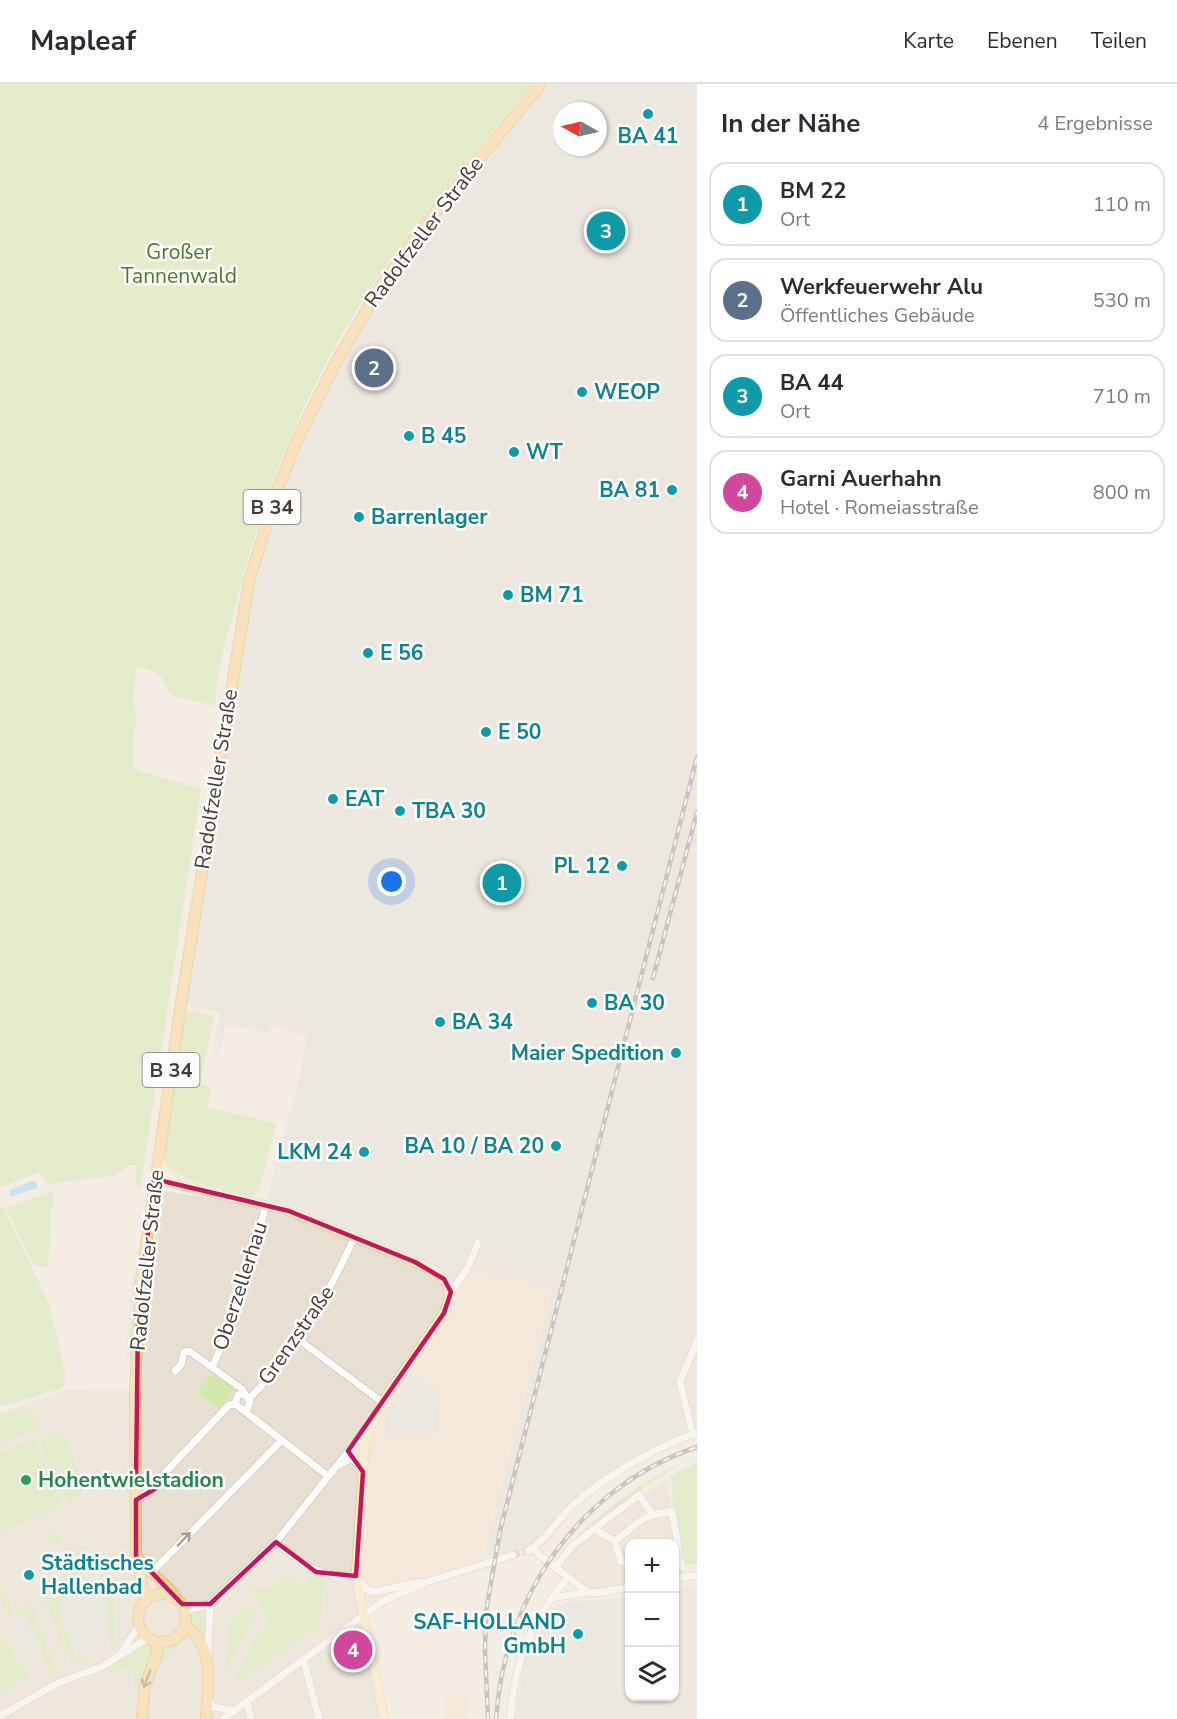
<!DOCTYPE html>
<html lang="de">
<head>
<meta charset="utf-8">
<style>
  body { margin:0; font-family:"Nunito Sans",sans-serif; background:#f7f7f7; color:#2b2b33 }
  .controls { position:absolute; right:18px; bottom:18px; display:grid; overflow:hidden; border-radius:12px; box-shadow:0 2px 4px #0004 }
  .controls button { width:54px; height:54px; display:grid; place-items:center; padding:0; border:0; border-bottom:2px solid #e1e1e2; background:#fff; color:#2b2b33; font:30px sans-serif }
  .compass { position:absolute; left:553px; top:18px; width:54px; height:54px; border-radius:50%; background:#fff; box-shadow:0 2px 4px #0004; rotate:278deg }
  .you { position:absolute; left:392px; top:798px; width:21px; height:21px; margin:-15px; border:4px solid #fff; border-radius:50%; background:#1a73e8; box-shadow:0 0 0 9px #1a73e833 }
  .badge { display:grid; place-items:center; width:39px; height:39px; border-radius:50%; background:#ff1d0f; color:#fff; font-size:20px; font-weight:700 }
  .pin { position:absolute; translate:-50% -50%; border:3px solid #fff; box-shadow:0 2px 6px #0006 }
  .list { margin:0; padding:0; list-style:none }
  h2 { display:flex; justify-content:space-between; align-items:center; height:78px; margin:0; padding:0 24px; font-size:26px }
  h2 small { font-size:20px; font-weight:400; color:#7c7c81 }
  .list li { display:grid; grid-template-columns:39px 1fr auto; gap:18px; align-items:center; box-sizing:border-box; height:84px; margin:0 12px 12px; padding:0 12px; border:2px solid #e1e1e2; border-radius:18px }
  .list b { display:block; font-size:22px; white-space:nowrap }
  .list p { margin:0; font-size:20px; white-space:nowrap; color:#7c7c81 }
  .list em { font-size:20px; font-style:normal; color:#7c7c81 }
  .icon { flex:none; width:33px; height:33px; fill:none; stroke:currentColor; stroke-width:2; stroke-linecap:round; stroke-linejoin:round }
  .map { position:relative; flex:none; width:697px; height:1635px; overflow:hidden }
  header { display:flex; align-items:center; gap:36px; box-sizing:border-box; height:84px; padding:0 30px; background:#fff; border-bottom:2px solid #e1e1e2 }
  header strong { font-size:28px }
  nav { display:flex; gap:33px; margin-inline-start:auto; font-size:21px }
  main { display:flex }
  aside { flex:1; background:#fff }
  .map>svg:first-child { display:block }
  .residential { fill:#e7dfd2 }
  .commercial { fill:#f6e2ce }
  .industrial { fill:#e5dfd9; fill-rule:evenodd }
  .green { fill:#d3e9ab }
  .parking { fill:#e3e0dd }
  .water { fill:#9dd8f3 }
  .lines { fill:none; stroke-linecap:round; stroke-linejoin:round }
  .street-tunnel { stroke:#d0cac1; stroke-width:7; stroke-dasharray:7 3.5; stroke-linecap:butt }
  .street-casing { stroke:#c2b7aa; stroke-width:8 }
  .secondary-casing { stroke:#d5bd92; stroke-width:10 }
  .primary-casing { stroke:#e8b25d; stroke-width:12 }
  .street { stroke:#fff; stroke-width:7 }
  .secondary { stroke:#ffebc2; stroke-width:9 }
  .primary { stroke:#ffd691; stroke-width:10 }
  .rail-casing { stroke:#959595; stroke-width:4.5 }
  .rail { stroke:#fff; stroke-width:2; stroke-dasharray:7; stroke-linecap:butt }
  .oneway { stroke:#a29e9a }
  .oneway2 { stroke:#99825e }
  .marked { fill:none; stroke:#c2185b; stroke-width:4.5; stroke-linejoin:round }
  .culture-dot { fill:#0f9aa8; stroke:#fff; stroke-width:2 }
  .leisure-dot { fill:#2e9e5b; stroke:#fff; stroke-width:2 }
  .labels { text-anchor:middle; stroke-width:5; stroke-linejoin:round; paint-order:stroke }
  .shield { fill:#fff; stroke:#7d7771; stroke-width:1.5 }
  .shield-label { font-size:20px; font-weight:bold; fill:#453d34 }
  .culture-label { font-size:21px; font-weight:bold; fill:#0d838f; stroke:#fff; text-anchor:start }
  .street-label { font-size:21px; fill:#453d34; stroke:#fff }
  .park-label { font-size:21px; fill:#4c7925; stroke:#fff }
  .leisure-label { font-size:21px; font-weight:bold; fill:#27864d; stroke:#fff; text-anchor:start }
</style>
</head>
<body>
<header>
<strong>Mapleaf</strong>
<nav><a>Karte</a><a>Ebenen</a><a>Teilen</a></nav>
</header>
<main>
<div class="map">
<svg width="697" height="1635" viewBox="0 0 697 1635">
  <rect width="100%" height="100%" fill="#f3ede4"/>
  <g class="residential">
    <polygon points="164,1107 265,1123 432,1186 449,1209 356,1491 386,1635 0,1635 0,1329 67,1306 141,1307 148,1212 161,1111"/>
    <polygon points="667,1394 681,1490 675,1491 674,1460 630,1460 629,1500 598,1506 588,1505 560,1483 573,1465"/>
  </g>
  <g class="commercial">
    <polygon points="467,1185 553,1203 484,1473 439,1495 382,1513 366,1521 356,1492 365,1355"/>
    <polygon points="462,1611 471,1613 468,1635 444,1635 445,1615"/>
  </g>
  <g class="industrial">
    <path d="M541 0H697V1349L635 1378 590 1408 532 1465 484 1473 553 1203 467 1185 451 1208 439 1191 266 1121 302 982 307 951 181 919 243 522 277 407 380 203ZM562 27H598V63H562Z"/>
    <polygon points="697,1501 697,1635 515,1635 525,1571 544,1568 541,1552 534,1547 540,1536 556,1522 570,1518 629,1514 630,1612 674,1612 675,1506"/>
  </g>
  <g class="green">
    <path d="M0 0H532C479 65 424 128 376 196 312 289 265 403 238 511 229 549 216 584 215 622L171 611 160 591 137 581 133 616 137 631 132 660 133 682 140 687 201 705 140 1106 136 1100V1081L128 1082 115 1091 47 1100 40 1088 0 1103Z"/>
    <path d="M185 925 214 932 200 1000 211 1003 208 1024 276 1039 259 1107 251 1112C232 1107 179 1098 169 1082 164 1075 165 1067 165 1059Z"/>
    <polygon points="53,1108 48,1183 34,1181 6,1124"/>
    <polygon points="3,1123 49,1220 66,1292 62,1304 0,1323 0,1124"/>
    <polygon points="213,1288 234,1305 219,1325 197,1308"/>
    <polygon points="19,1323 41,1333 32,1338 38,1337 40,1344 0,1360 0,1331"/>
    <polygon points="62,1346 84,1403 71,1420 63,1409 59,1410 41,1360 44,1353"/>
    <polygon points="35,1355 62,1423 0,1448 0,1369"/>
    <path d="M687 1376 637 1408 575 1455C609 1421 644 1396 687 1376Z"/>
    <polygon points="697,1378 697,1480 685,1481 673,1421 671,1392"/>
    <circle cx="55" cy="1455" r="7"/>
    <polygon points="83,1462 87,1466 85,1478 56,1480 56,1474"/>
    <polygon points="66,1482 86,1483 86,1494 65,1502 59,1485"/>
    <polygon points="284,1490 305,1502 312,1490 323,1493 320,1541 237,1601 235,1594 237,1583 241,1584 251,1562 268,1538 257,1514 247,1501 252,1500 258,1505 261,1503 268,1506"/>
    <polygon points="103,1493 112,1493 114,1561 111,1562"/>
    <polygon points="94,1496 97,1501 69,1513 67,1507"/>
    <path d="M4 1506 11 1521 9 1522 13 1533C3 1527 0 1520 0 1508Z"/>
    <path d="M62 1508 65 1517 60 1520 63 1544H68L74 1574 91 1571V1574L73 1581 68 1568H66L63 1561H60L57 1552 59 1551C54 1538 51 1530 45 1516Z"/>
    <polygon points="249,1518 257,1533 240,1558 226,1588 227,1539"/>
    <polygon points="32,1520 34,1529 36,1529 38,1533 33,1536 36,1544 40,1543 44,1551 46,1551 47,1555 44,1557 59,1589 51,1591 41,1564 24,1531 19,1532 16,1526"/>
    <polygon points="203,1523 203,1543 210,1544 208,1570 186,1542 186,1527"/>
    <path d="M139 1541C148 1560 168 1563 182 1548L187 1553 168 1572 143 1607 135 1605 134 1583 111 1587 101 1583 116 1575Z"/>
    <polygon points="0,1551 29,1592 0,1612"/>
  </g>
  <g class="parking">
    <polygon points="230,703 254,706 241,766 222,762"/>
    <polygon points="221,765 315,786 279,934 196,914"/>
    <polygon points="206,918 238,926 275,935 268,948 226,941 219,971 212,969 221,925 206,921"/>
    <polygon points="142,1190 137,1266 125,1277 132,1194"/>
    <polygon points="416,1289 443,1311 436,1311 439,1350 385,1351 388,1328"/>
    <polygon points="135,1336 136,1426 127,1432 124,1341"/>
    <polygon points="88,1477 115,1477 115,1489 92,1497"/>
    <polygon points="104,1499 111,1562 85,1574 74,1574 68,1544 63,1544 60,1520 69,1513"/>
    <polygon points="24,1531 48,1582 40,1586 19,1556 13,1539 16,1533"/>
    <polygon points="557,1608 562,1635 523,1635 520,1615"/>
  </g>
  <polygon class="water" points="32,1097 37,1099 37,1104 10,1113 10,1106"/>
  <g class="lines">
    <polyline class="street-tunnel" points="513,1471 528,1467"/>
    <defs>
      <g id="street">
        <polyline points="451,1208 467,1185 478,1159"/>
        <polyline points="298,1255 382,1318"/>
        <path d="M212 1283C237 1231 251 1177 266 1121"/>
        <polyline points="175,1287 181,1281 184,1268 189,1267 242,1305 250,1318 247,1325 243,1326 235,1320 238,1311 243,1310"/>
        <path d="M249 1314C260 1306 268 1293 276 1283 311 1239 332 1203 355 1152"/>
        <polyline points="243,1326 328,1392"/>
        <polyline points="693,1351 680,1298 697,1257"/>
        <polyline points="338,1381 350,1375 354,1376 363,1388"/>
        <polyline points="136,1397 154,1399"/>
        <polyline points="136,1416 144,1411 229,1321 235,1320"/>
        <polyline points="653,1431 672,1427 679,1467"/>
        <polyline points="594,1445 639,1411 653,1431 643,1435 615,1457"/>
        <path d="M276 1458C304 1483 318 1493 356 1492L366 1505 373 1508 421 1498"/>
        <polyline points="532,1465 587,1508 597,1509 630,1503"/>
        <path d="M528 1467C546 1456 558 1436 573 1421 603 1394 658 1361 697 1349"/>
        <polyline points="677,1467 682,1483"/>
        <polyline points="558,1480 572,1462 594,1445 615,1457 621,1478 630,1476"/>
        <polyline points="154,1492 155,1485 281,1357"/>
        <polyline points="674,1495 697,1491"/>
        <polyline points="551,1514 587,1508"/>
        <polyline points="182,1520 202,1520"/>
        <polyline points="186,1527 210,1520 276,1458 367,1344"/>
        <polyline points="334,1552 371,1566"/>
        <polyline points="121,1569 139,1541"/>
        <polyline points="208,1570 210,1520"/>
        <polyline points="304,1578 319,1635"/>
        <polyline points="208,1616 213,1623 234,1627"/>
        <polyline points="247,1619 251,1635"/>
        <polyline points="0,1632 58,1599 101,1583 148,1554"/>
        <polyline points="223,1635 383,1517 430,1497 513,1471"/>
        <path d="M510 1635C515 1575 530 1539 568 1493"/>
      </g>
      <g id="secondary">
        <polyline points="159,1074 167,1090 179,1100"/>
        <path d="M154 1095 289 1127 434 1186C450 1199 453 1210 444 1229L382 1318 365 1355 356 1492 384 1635"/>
      </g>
      <g id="primary">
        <path d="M137 1473C148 1489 165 1498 176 1513"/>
        <circle cx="162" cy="1534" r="24"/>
        <polyline points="146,1516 136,1472 135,1303 141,1196 181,919 249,497 277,407 298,354 334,282 380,203 423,143 541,0"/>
        <path d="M186 1542C216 1564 208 1601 206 1635"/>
        <polyline points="142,1635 145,1601 158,1568 155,1557"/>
      </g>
    </defs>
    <use href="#street" class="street-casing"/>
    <use href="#secondary" class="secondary-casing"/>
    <use href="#primary" class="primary-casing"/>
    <use href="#street" class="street"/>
    <use href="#secondary" class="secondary"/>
    <use href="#primary" class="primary"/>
    <defs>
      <g id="rail">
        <polyline points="653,894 697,728"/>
        <polyline points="488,1635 485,1567 486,1528 500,1447 697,673"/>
        <path d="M496 1635C504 1513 579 1403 697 1363"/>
      </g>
    </defs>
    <use href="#rail" class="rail-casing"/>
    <use href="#rail" class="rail"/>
  </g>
  <defs><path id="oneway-shaft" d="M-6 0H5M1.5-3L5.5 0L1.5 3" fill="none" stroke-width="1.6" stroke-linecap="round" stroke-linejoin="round" transform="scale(1.5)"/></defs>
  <use class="oneway" href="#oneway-shaft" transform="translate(184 1455) rotate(-46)"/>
  <use class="oneway2" href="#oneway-shaft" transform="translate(147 1595) rotate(111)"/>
  <path d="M0 0H697V1635H0ZM154 1095 289 1127 415 1178 444 1195 451 1208 444 1229 348 1367 363 1388 356 1492 316 1488 276 1458 210 1520H182L136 1472V1416L163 1400 136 1397 138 1237Z" fill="#f3ede4" fill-opacity=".55" fill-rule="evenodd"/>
  <path class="marked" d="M154 1095 289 1127 415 1178 444 1195 451 1208 444 1229 348 1367 363 1388 356 1492 316 1488 276 1458 210 1520H182L136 1472V1416L163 1400 136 1397 138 1237Z"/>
  <g class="culture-dot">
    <circle cx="648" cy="30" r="6"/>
    <circle cx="582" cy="308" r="6"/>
    <circle cx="409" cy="352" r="6"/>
    <circle cx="514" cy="368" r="6"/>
    <circle cx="672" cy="406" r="6"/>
    <circle cx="359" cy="433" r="6"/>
    <circle cx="508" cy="511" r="6"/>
    <circle cx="368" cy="569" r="6"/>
    <circle cx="486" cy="648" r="6"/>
    <circle cx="333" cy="715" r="6"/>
    <circle cx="400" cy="727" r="6"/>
    <circle cx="622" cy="782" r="6"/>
    <circle cx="592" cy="919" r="6"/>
    <circle cx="440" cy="938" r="6"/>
    <circle cx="676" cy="969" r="6"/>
    <circle cx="556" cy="1062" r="6"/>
    <circle cx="364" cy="1068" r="6"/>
    <circle cx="29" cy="1491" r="6"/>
    <circle cx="578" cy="1550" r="6"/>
  </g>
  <circle class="leisure-dot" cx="26" cy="1396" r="6"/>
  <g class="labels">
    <g class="shield">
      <rect x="243.5" y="406" width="57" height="34" rx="4.5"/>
      <rect x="142.5" y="969" width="57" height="34" rx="4.5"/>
    </g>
    <g class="shield-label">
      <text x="272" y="430">B 34</text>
      <text x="171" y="993">B 34</text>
    </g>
    <g class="culture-label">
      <text x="648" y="59" text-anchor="middle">BA 41</text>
      <text x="594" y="315">WEOP</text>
      <text x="421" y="359">B 45</text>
      <text x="526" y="375">WT</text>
      <text x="660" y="413" text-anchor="end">BA 81</text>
      <text x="371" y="440">Barrenlager</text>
      <text x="520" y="518">BM 71</text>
      <text x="380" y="576">E 56</text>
      <text x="498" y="655">E 50</text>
      <text x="345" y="722">EAT</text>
      <text x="412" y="734">TBA 30</text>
      <text x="610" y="789" text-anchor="end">PL 12</text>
      <text x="604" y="926">BA 30</text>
      <text x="452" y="945">BA 34</text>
      <text x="664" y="976" text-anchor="end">Maier Spedition</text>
      <text x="544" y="1069" text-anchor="end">BA 10 / BA 20</text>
      <text x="352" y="1075" text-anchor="end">LKM 24</text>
      <text x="41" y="1486">Städtisches<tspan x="41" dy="24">Hallenbad</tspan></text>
      <text x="566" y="1545" text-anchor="end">SAF-HOLLAND<tspan x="566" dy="24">GmbH</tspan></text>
    </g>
    <g class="street-label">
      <text transform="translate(424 148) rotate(-53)" y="7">Radolfzeller Straße</text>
      <text transform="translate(216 695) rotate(-81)" y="7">Radolfzeller Straße</text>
      <text transform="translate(147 1176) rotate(-84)" y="7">Radolfzeller Straße</text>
      <text transform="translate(240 1202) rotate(-72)" y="7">Oberzellerhau</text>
      <text transform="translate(296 1251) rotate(-55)" y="7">Grenzstraße</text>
    </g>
    <g class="park-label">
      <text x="179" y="175">Großer<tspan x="179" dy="24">Tannenwald</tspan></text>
    </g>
    <g class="leisure-label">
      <text x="38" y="1403">Hohentwielstadion</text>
    </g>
  </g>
</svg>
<div class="controls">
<button>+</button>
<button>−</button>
<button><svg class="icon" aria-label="layers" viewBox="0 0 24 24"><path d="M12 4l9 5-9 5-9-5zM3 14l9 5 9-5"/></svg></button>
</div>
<svg class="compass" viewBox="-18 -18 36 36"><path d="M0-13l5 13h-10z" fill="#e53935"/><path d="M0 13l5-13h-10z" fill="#7c7c81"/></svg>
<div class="you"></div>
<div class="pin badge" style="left:502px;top:799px;background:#0f9aa8">1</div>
<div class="pin badge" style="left:374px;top:284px;background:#5c6f8a">2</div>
<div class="pin badge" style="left:606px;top:147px;background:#0f9aa8">3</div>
<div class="pin badge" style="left:353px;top:1566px;background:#d1479c">4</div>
</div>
<aside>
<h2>In der Nähe<small>4 Ergebnisse</small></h2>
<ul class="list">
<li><span class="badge" style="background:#0f9aa8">1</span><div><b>BM 22</b><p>Ort</p></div><em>110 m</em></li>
<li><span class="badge" style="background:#5c6f8a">2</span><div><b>Werkfeuerwehr Alu</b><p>Öffentliches Gebäude</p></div><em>530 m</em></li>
<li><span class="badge" style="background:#0f9aa8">3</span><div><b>BA 44</b><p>Ort</p></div><em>710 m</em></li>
<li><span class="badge" style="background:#d1479c">4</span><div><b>Garni Auerhahn</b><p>Hotel · Romeiasstraße</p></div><em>800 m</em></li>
</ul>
</aside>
</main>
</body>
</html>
